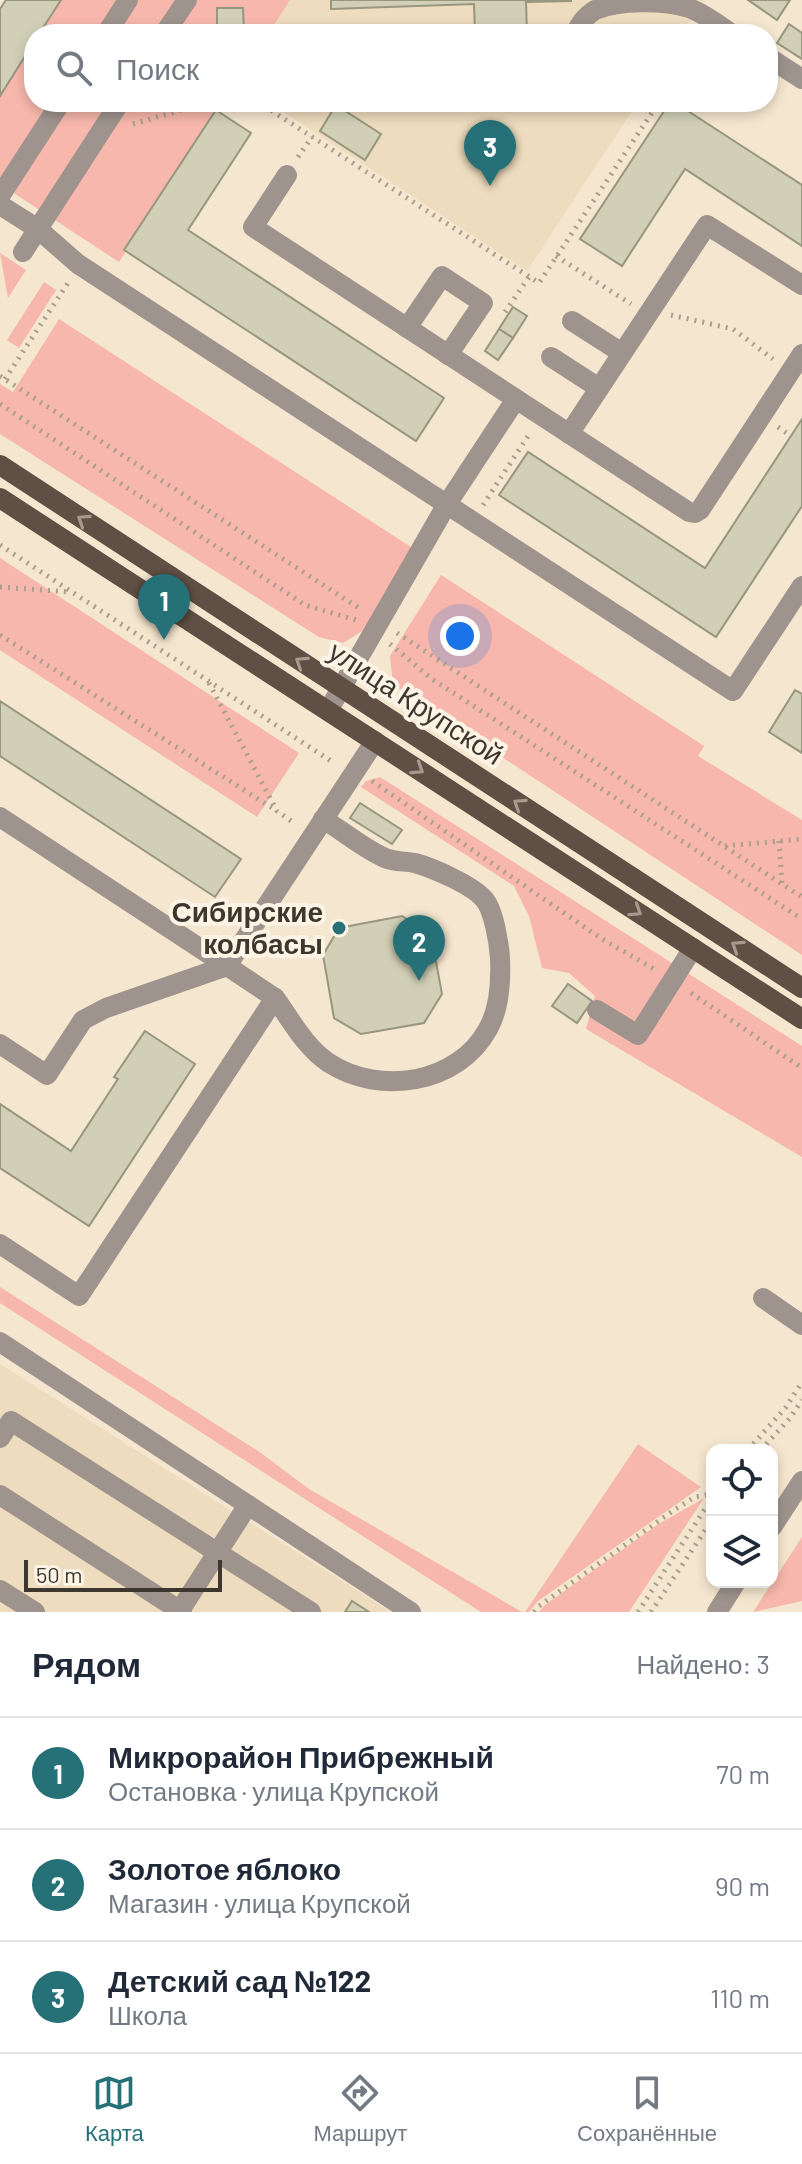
<!DOCTYPE html>
<html lang="ru">
<head>
<meta charset="utf-8">
<style>
  body { margin:0; font-family:Barlow,sans-serif; background:#f6f6f7; color:#1f2937 }
  .controls { position:absolute; right:24px; bottom:24px; display:grid; overflow:hidden; border-radius:16px; box-shadow:0 4px 12px #0003 }
  .controls button { width:72px; height:72px; display:grid; place-items:center; padding:0; border:0; border-bottom:2px solid #e0e1e3; background:#fff; color:#1f2937; font:40px sans-serif }
  .scale { position:absolute; left:24px; bottom:20px; width:198px; box-sizing:border-box; padding-left:8px; border:4px solid #3d372f; border-top:0; font-size:22px; line-height:28px; white-space:nowrap; color:#3d372f; -webkit-text-stroke:6px #fdf4e6; paint-order:stroke }
  .you { position:absolute; left:460px; top:636px; width:28px; height:28px; margin:-20px; border:6px solid #fff; border-radius:50%; background:#1a73e8; box-shadow:0 0 0 12px #1a73e833 }
  .badge { display:grid; place-items:center; width:52px; height:52px; border-radius:50%; background:#267078; color:#fff; font-size:26px; font-weight:700 }
  .pin { position:absolute; translate:-50% -66px; filter:drop-shadow(0 2px 4px #0008) }
  .pin::after { content:''; position:absolute; top:42px; width:28px; height:24px; background:inherit; clip-path:polygon(0 0,100% 0,50% 100%) }
  .list { margin:0; padding:0; list-style:none }
  h2 { display:flex; justify-content:space-between; align-items:center; height:104px; margin:0; padding:0 32px; font-size:34px }
  h2 small { font-size:26px; font-weight:400; color:#747a83 }
  .list li { display:grid; grid-template-columns:52px 1fr auto; gap:24px; align-items:center; box-sizing:border-box; height:112px; padding:0 32px; border-top:2px solid #e0e1e3 }
  .list b { display:block; font-size:30px; white-space:nowrap }
  .list p { margin:0; font-size:26px; white-space:nowrap; color:#747a83 }
  .list em { font-size:26px; font-style:normal; color:#747a83 }
  .icon { flex:none; width:44px; height:44px; fill:none; stroke:currentColor; stroke-width:2; stroke-linecap:round; stroke-linejoin:round }
  .map { position:relative; flex:none; width:802px; height:1612px; overflow:hidden }
  .search { position:absolute; background:#fff; box-shadow:0 4px 12px #0003; left:24px; right:24px; top:24px; height:88px; display:flex; align-items:center; gap:20px; box-sizing:border-box; padding:0 28px; border-radius:32px; color:#747a83; font-size:30px }
  .sheet { height:440px; background:#fff }
  nav { display:flex; justify-content:space-around; align-items:center; box-sizing:border-box; height:112px; border-top:2px solid #e0e1e3; background:#fff; font-size:22px; color:#747a83 }
  nav a { display:grid; justify-items:center; gap:4px }
  nav .on { color:#267078 }
  .map>svg:first-child { display:block }
  .built { fill:#eddcbe }
  .green { fill:#f7b7ac }
  .building { fill:#d1d0b7; stroke:#97967e; stroke-width:2 }
  .lines { fill:none; stroke-linecap:round; stroke-linejoin:round }
  .path { stroke:#aa9e8e; stroke-width:5; stroke-dasharray:2 6; stroke-linecap:butt }
  .minor { stroke:#9e938d; stroke-width:20 }
  .major { stroke:#604f44; stroke-width:20 }
  .oneway { stroke:#a7998d }
  .poi-dot { fill:#267078; stroke:#fdf4e6; stroke-width:3 }
  .labels { text-anchor:middle; stroke-width:8; stroke-linejoin:round; paint-order:stroke }
  .street-label { font-size:28px; fill:#3d372f; stroke:#fdf4e6 }
  .poi-label { font-size:28px; font-weight:bold; fill:#3d372f; stroke:#fdf4e6; text-anchor:end }
</style>
</head>
<body>
<div class="map">
<svg width="802" height="1612" viewBox="0 0 802 1612">
  <rect width="100%" height="100%" fill="#f5e6cf"/>
  <g class="built">
    <polygon points="219,0 704,0 682,34 197,34"/>
    <polygon points="268,102 638,102 527,271"/>
    <polygon points="0,1364 391,1612 0,1612"/>
  </g>
  <g class="green">
    <polygon points="62,0 290,0 268,34 40,34"/>
    <polygon points="34,43 34,102 223,102 119,262 0,184 0,95"/>
    <polygon points="0,253 26,270 8,298"/>
    <polygon points="44,282 56,290 19,348 7,340"/>
    <polygon points="59,319 411,547 364,630 343,643 319,637 0,434 0,384 13,392"/>
    <polygon points="0,558 299,753 257,817 0,650"/>
    <polygon points="441,575 704,746 698,756 802,820 802,955 393,685 390,656"/>
    <polygon points="380,777 802,1046 802,1157 586,1029 595,996 569,973 542,968 529,916 514,886 361,787 366,781"/>
    <polygon points="0,1287 261,1453 309,1489 522,1612 481,1612 0,1303"/>
    <polygon points="638,1444 701,1487 538,1601 529,1612 525,1612"/>
    <polygon points="704,1498 629,1612 539,1612 545,1605 657,1525"/>
    <polygon points="802,1537 802,1601 753,1612"/>
  </g>
  <g class="building">
    <polygon points="6,0 61,0 39,34 34,34 34,42 0,96 0,9"/>
    <polygon points="331,0 571,0 571,1 526,2 527,34 475,34 474,4 331,9"/>
    <polygon points="748,0 790,0 777,20"/>
    <polygon points="217,8 243,8 244,34 217,34"/>
    <polygon points="789,24 802,33 802,59 777,43"/>
    <polygon points="670,102 674,102 802,185 802,246 685,169 622,266 580,239"/>
    <polygon points="336,105 381,134 365,160 320,131"/>
    <polygon points="216,110 251,133 188,230 444,398 416,441 124,250"/>
    <polygon points="513,307 527,316 513,338 499,329"/>
    <polygon points="499,329 513,338 498,360 485,351"/>
    <polygon points="802,419 802,506 716,637 499,495 528,452 705,568"/>
    <polygon points="795,690 802,694 802,753 769,732"/>
    <polygon points="0,701 241,859 215,897 0,756"/>
    <polygon points="360,803 402,830 392,844 350,818"/>
    <polygon points="402,916 431,934 442,994 424,1023 361,1034 334,1018 323,955 339,928"/>
    <polygon points="568,984 592,1001 577,1023 552,1006"/>
    <polygon points="145,1031 195,1064 89,1226 0,1168 0,1104 71,1151 118,1079 114,1077"/>
    <polygon points="352,1601 369,1612 345,1612"/>
  </g>
  <g class="lines">
    <g class="path">
      <polyline points="258,102 539,283 659,102"/>
      <polyline points="133,124 209,102"/>
      <polyline points="298,157 312,137"/>
      <polyline points="556,256 631,304"/>
      <polyline points="505,312 529,277"/>
      <polyline points="671,315 733,329 773,359"/>
      <polyline points="0,376 362,610"/>
      <polyline points="5,379 68,283"/>
      <polyline points="0,404 305,605 356,620"/>
      <polyline points="778,427 791,436"/>
      <polyline points="483,505 530,433"/>
      <polyline points="0,545 334,763"/>
      <polyline points="0,587 70,592"/>
      <polyline points="397,633 802,897"/>
      <polyline points="0,635 277,811"/>
      <polyline points="390,644 432,679 802,919"/>
      <polyline points="209,683 277,811 294,823"/>
      <polyline points="372,781 602,939 656,970"/>
      <polyline points="779,841 782,884"/>
      <polyline points="725,846 802,839"/>
      <polyline points="691,993 802,1068"/>
      <polyline points="748,1450 786,1407 802,1382"/>
      <polyline points="761,1450 790,1418 802,1400"/>
      <polyline points="534,1612 539,1606 674,1510 695,1497 712,1494"/>
      <polyline points="638,1612 712,1498"/>
      <polyline points="651,1612 712,1520"/>
    </g>
    <g class="minor">
      <polyline points="106,34 128,0"/>
      <polyline points="164,34 187,0"/>
      <path d="M575 34C580 24 585 16 595 10 619 0 664 0 689 8 705 14 719 25 732 34"/>
      <polyline points="768,57 802,79"/>
      <polyline points="287,175 253,227 689,512 695,513 700,510 802,354"/>
      <polyline points="0,196 61,102"/>
      <polyline points="0,205 38,229 78,264 733,691 802,586"/>
      <polyline points="23,252 120,102"/>
      <polyline points="572,321 622,353"/>
      <polyline points="407,328 442,276 483,303 448,355"/>
      <polyline points="551,357 599,388"/>
      <polyline points="569,434 707,225 802,285"/>
      <polyline points="328,711 447,504 516,399"/>
      <polyline points="0,817 227,966 375,741"/>
      <path d="M275 998C291 1020 305 1047 329 1063 380 1096 458 1084 488 1029 500 1008 501 981 500 958 499 944 494 910 484 899 472 885 433 868 415 863 405 861 394 862 385 858 364 849 343 831 323 819"/>
      <polyline points="597,1010 638,1035 693,948"/>
      <polyline points="0,1044 47,1075 83,1020 106,1008 227,966 275,998 79,1296 0,1244"/>
      <polyline points="763,1298 802,1325"/>
      <polyline points="0,1342 411,1612"/>
      <polyline points="0,1438 11,1421 311,1612"/>
      <polyline points="0,1495 182,1612"/>
      <polyline points="772,1527 802,1481"/>
      <polyline points="0,1590 35,1612"/>
      <polyline points="179,1612 248,1505"/>
      <polyline points="717,1612 736,1582"/>
    </g>
    <g class="major">
      <polyline points="0,465 802,988"/>
      <polyline points="0,498 802,1019"/>
    </g>
  </g>
  <defs><path id="oneway-chevron" d="M-2-3.5L2.5 0L-2 3.5" fill="none" stroke-width="1.6" stroke-linecap="round" stroke-linejoin="round" transform="scale(2)"/></defs>
  <g class="oneway">
    <use href="#oneway-chevron" transform="translate(83 520) rotate(-147)"/>
    <use href="#oneway-chevron" transform="translate(301 662) rotate(-147)"/>
    <use href="#oneway-chevron" transform="translate(418 769) rotate(33)"/>
    <use href="#oneway-chevron" transform="translate(519 804) rotate(-147)"/>
    <use href="#oneway-chevron" transform="translate(636 911) rotate(33)"/>
    <use href="#oneway-chevron" transform="translate(737 946) rotate(-147)"/>
  </g>
  <circle class="poi-dot" cx="339" cy="928" r="8"/>
  <g class="labels">
    <g class="street-label">
      <text transform="translate(416 703) rotate(33)" y="10">улица Крупской</text>
    </g>
    <g class="poi-label">
      <text x="323" y="922">Сибирские<tspan x="323" dy="32">колбасы</tspan></text>
    </g>
  </g>
</svg>
<div class="controls">
<button><svg class="icon" aria-label="locate" viewBox="0 0 24 24"><circle cx="12" cy="12" r="6"/><path d="M12 2v4M12 18v4M2 12h4M18 12h4"/></svg></button>
<button><svg class="icon" aria-label="layers" viewBox="0 0 24 24"><path d="M12 4l9 5-9 5-9-5zM3 14l9 5 9-5"/></svg></button>
</div>
<div class="scale">50 m</div>
<div class="you"></div>
<div class="pin badge" style="left:164px;top:640px">1</div>
<div class="pin badge" style="left:419px;top:981px">2</div>
<div class="pin badge" style="left:490px;top:186px">3</div>
<div class="search"><svg class="icon" aria-label="search" viewBox="0 0 24 24"><circle cx="10" cy="10" r="6"/><path d="M15 15l6 6"/></svg>Поиск</div>
</div>
<section class="sheet">
<h2>Рядом<small>Найдено: 3</small></h2>
<ul class="list">
<li><span class="badge">1</span><div><b>Микрорайон Прибрежный</b><p>Остановка · улица Крупской</p></div><em>70 m</em></li>
<li><span class="badge">2</span><div><b>Золотое яблоко</b><p>Магазин · улица Крупской</p></div><em>90 m</em></li>
<li><span class="badge">3</span><div><b>Детский сад №122</b><p>Школа</p></div><em>110 m</em></li>
</ul>
</section>
<nav>
<a class="on"><svg class="icon" aria-label="map" viewBox="0 0 24 24"><path d="M3 6l6-2 6 2 6-2v14l-6 2-6-2-6 2zM9 4v14M15 6v14"/></svg>Карта</a>
<a><svg class="icon" aria-label="directions" viewBox="0 0 24 24"><path d="M12 3l9 9-9 9-9-9zM9 14v-3h6M13 9l2 2-2 2"/></svg>Маршрут</a>
<a><svg class="icon" aria-label="saved" viewBox="0 0 24 24"><path d="M7 4h10v16l-5-4-5 4z"/></svg>Сохранённые</a>
</nav>
</body>
</html>
